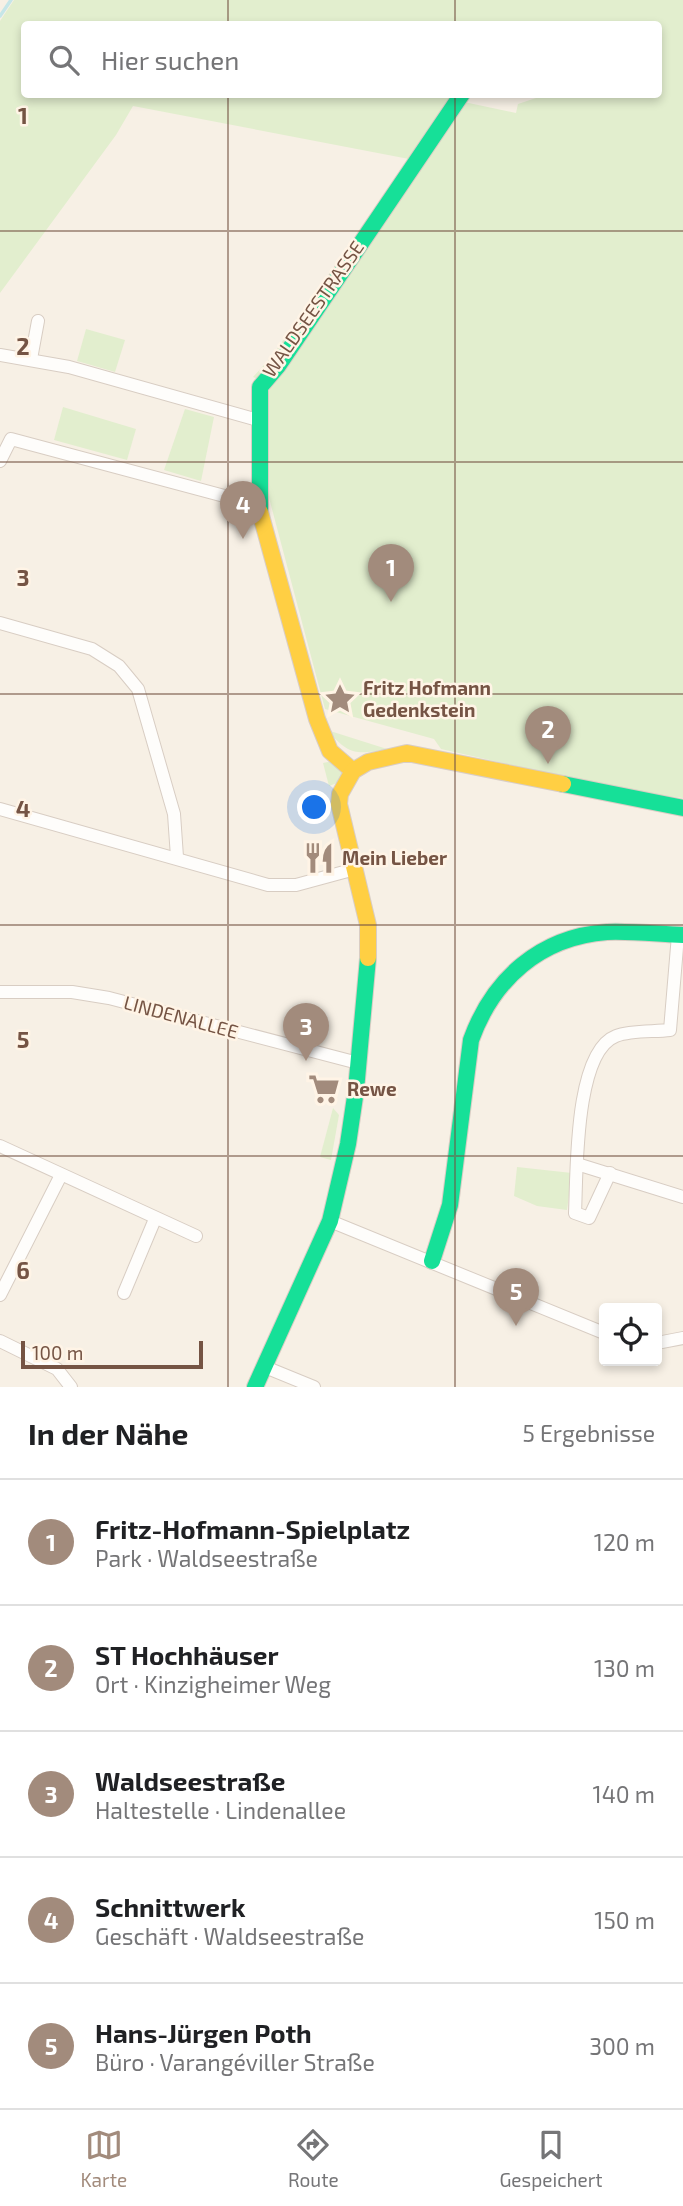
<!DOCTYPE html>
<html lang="de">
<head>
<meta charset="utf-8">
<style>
  body { margin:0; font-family:"Exo 2",sans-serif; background:#f6f6f6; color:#202124 }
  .controls { position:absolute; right:21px; bottom:21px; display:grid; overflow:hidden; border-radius:7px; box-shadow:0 4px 10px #0003 }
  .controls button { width:63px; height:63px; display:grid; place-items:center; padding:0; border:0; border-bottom:2px solid #e0e0e0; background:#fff; color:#202124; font:35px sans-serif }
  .scale { position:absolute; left:21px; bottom:18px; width:182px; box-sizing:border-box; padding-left:7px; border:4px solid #755444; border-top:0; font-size:19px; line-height:24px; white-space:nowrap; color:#755444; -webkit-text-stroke:5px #fff4e6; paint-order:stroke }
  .you { position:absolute; left:315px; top:808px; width:24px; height:24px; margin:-18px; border:5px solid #fff; border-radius:50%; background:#1a73e8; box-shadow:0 0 0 10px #1a73e833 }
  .badge { display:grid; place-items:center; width:46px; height:46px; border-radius:50%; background:#a28b7c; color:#fff; font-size:23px; font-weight:700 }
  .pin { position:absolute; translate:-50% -58px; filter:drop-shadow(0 2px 4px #0008) }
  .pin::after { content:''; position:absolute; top:37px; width:24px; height:21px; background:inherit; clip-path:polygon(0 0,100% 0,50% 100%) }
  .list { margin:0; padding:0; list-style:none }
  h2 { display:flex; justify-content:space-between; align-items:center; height:91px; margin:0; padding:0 28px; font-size:30px }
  h2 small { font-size:23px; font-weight:400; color:#757577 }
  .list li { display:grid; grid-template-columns:46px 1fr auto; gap:21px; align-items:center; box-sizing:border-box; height:126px; padding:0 28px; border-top:2px solid #e0e0e0 }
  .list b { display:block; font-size:26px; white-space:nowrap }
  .list p { margin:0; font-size:23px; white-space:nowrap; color:#757577 }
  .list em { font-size:23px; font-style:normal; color:#757577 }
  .icon { flex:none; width:38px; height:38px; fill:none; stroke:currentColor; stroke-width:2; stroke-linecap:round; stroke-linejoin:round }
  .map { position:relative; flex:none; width:683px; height:1387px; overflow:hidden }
  .search { position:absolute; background:#fff; box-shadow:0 4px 10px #0003; left:21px; right:21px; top:21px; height:77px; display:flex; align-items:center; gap:18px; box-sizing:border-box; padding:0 24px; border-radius:7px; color:#757577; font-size:26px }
  .sheet { height:721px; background:#fff }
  nav { display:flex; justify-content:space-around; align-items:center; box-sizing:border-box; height:98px; border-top:2px solid #e0e0e0; background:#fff; font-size:19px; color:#757577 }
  nav a { display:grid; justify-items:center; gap:4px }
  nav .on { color:#a28b7c }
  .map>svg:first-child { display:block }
  .green { fill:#e2eece }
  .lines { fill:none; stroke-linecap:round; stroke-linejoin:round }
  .stream { stroke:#c6e6e8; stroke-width:3.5 }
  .street-casing { stroke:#d8cdc3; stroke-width:14 }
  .fast-casing { stroke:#d9cdc4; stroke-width:18 }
  .slow-casing { stroke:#d9cdc4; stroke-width:18 }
  .street { stroke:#fefdfb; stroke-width:12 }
  .fast { stroke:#16e098; stroke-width:16 }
  .slow { stroke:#ffcf43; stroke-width:16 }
  .grid { fill:none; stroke:#755444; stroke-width:2; stroke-opacity:0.55 }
  .labels { text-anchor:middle; stroke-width:5; stroke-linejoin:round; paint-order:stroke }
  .street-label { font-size:19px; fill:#755444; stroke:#fff4e6 }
  .poi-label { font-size:19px; font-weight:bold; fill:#755444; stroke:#fff4e6; text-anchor:start }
  .grid-label { font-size:23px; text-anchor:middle; font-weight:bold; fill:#755444; stroke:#fff4e6; stroke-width:5; stroke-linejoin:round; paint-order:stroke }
</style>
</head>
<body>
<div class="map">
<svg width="683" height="1387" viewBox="0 0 683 1387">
  <rect width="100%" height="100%" fill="#f7f0e5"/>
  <g class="green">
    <polygon points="14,0 683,0 683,798 622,790 441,749 434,739 325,709 268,494 264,458 269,390 464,102 516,113 518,104 542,96 540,95 658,94 658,24 24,24 24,94 437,94 454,98 279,357 258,379 253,377 272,356 409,159 133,106 116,135 0,293 0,21"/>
    <polygon points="86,329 125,340 115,372 77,361"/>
    <polygon points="63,407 136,429 127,460 54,440"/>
    <polygon points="185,409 214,417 201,481 164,470"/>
    <path d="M327 730 387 749C356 755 349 755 327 730Z"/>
    <polygon points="333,761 343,772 337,783 329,786 323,763"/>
    <polygon points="333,1108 339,1115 331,1160 320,1157"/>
    <polygon points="517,1167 572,1173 567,1210 537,1206 514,1196"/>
  </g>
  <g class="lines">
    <polyline class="stream" points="0,16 11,0"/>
    <defs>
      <g id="street">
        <polyline points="0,355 69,367 258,420"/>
        <polyline points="31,359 38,321"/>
        <polyline points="0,461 11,439 258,505"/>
        <polyline points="0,623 92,649 119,666 138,689 174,814 177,857"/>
        <polyline points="0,809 268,885 296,885 355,869"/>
        <polyline points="0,992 72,992 109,998 358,1063"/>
        <polyline points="0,1146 196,1236"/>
        <polyline points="577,1164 683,1197"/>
        <path d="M610 1173 589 1218 575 1213C577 1174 574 1052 616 1036 631 1030 654 1032 670 1030L678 935"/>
        <polyline points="330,1221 604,1333"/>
        <polyline points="124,1293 155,1219"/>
        <polyline points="0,1295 61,1175"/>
        <polyline points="0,1341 57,1369 71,1387"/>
        <polyline points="657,1343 683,1338"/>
        <polyline points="265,1367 314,1387"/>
      </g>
      <g id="fast">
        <polyline points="260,512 260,387 278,366 462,94"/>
        <polyline points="563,784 683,808"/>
        <path d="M432 1261 450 1205 471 1040C493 979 540 937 607 932 632 931 658 934 683 935"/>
        <polyline points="255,1387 330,1221 348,1144 356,1090 368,958"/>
      </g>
      <g id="slow">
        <polyline points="260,512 317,719 330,751 353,771"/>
        <polyline points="368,958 368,925 339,804 340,794 353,771 368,762 407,753 563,784"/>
      </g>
    </defs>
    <use href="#street" class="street-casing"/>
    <use href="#fast" class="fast-casing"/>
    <use href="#slow" class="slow-casing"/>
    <use href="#street" class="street"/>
    <use href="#fast" class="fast"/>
    <use href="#slow" class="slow"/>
  </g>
  <path class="grid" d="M228 0V24M455 0V24M228 94V1387M455 94V1387M0 231H683M0 462H683M0 694H683M0 925H683M0 1156H683"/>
  <defs>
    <symbol id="sight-bare" viewBox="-9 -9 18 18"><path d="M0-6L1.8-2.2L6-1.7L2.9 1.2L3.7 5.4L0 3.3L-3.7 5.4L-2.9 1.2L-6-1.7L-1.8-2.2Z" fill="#a28b7c" stroke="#fff4e6" stroke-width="2.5" paint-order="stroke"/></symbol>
    <symbol id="restaurant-bare" viewBox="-9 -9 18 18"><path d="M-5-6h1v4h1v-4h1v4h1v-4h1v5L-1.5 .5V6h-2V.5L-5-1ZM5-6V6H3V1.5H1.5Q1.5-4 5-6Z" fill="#a28b7c" stroke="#fff4e6" stroke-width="2.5" paint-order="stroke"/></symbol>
    <symbol id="supermarket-bare" viewBox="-9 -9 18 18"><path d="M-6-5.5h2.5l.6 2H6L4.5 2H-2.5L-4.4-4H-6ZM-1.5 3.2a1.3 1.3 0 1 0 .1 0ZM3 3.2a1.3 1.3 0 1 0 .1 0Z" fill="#a28b7c" stroke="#fff4e6" stroke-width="2.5" paint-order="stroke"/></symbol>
  </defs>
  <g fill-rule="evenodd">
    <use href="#sight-bare" x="318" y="677" width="44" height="44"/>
    <use href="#restaurant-bare" x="297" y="836" width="44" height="44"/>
    <use href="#supermarket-bare" x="302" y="1067" width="44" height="44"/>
  </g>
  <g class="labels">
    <g class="street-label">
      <text transform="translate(313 309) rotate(-55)" y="7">WALDSEESTRASSE</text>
      <text transform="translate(181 1017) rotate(15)" y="7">LINDENALLEE</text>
    </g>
    <g class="poi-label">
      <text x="363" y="695">Fritz Hofmann<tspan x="363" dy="22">Gedenkstein</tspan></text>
      <text x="342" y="865">Mein Lieber</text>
      <text x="347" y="1096">Rewe</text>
    </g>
  </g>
  <g class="grid-label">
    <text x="23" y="124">1</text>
    <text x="23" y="355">2</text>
    <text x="23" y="586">3</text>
    <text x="23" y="817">4</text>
    <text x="23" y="1048">5</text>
    <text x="23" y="1279">6</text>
  </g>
</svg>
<div class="controls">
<button><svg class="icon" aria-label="locate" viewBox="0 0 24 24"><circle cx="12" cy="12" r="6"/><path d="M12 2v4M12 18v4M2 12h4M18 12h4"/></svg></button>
</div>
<div class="scale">100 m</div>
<div class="you"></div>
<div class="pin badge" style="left:391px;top:602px">1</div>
<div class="pin badge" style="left:548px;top:764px">2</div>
<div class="pin badge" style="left:306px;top:1061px">3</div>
<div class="pin badge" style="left:243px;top:539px">4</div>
<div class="pin badge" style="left:516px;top:1326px">5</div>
<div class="search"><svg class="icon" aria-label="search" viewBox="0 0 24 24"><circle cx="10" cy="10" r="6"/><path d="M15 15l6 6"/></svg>Hier suchen</div>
</div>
<section class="sheet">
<h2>In der Nähe<small>5 Ergebnisse</small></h2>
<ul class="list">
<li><span class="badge">1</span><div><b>Fritz-Hofmann-Spielplatz</b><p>Park · Waldseestraße</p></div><em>120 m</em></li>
<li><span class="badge">2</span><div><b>ST Hochhäuser</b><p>Ort · Kinzigheimer Weg</p></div><em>130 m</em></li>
<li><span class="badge">3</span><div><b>Waldseestraße</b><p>Haltestelle · Lindenallee</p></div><em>140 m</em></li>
<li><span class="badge">4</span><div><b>Schnittwerk</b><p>Geschäft · Waldseestraße</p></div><em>150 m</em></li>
<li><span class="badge">5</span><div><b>Hans-Jürgen Poth</b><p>Büro · Varangéviller Straße</p></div><em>300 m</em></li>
</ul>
</section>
<nav>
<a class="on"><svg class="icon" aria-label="map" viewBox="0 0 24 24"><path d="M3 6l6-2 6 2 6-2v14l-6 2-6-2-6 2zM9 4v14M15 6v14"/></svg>Karte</a>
<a><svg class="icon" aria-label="directions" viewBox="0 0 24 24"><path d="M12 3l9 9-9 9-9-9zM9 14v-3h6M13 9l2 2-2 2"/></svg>Route</a>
<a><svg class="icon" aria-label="saved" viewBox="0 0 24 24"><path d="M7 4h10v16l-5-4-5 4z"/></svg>Gespeichert</a>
</nav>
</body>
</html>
